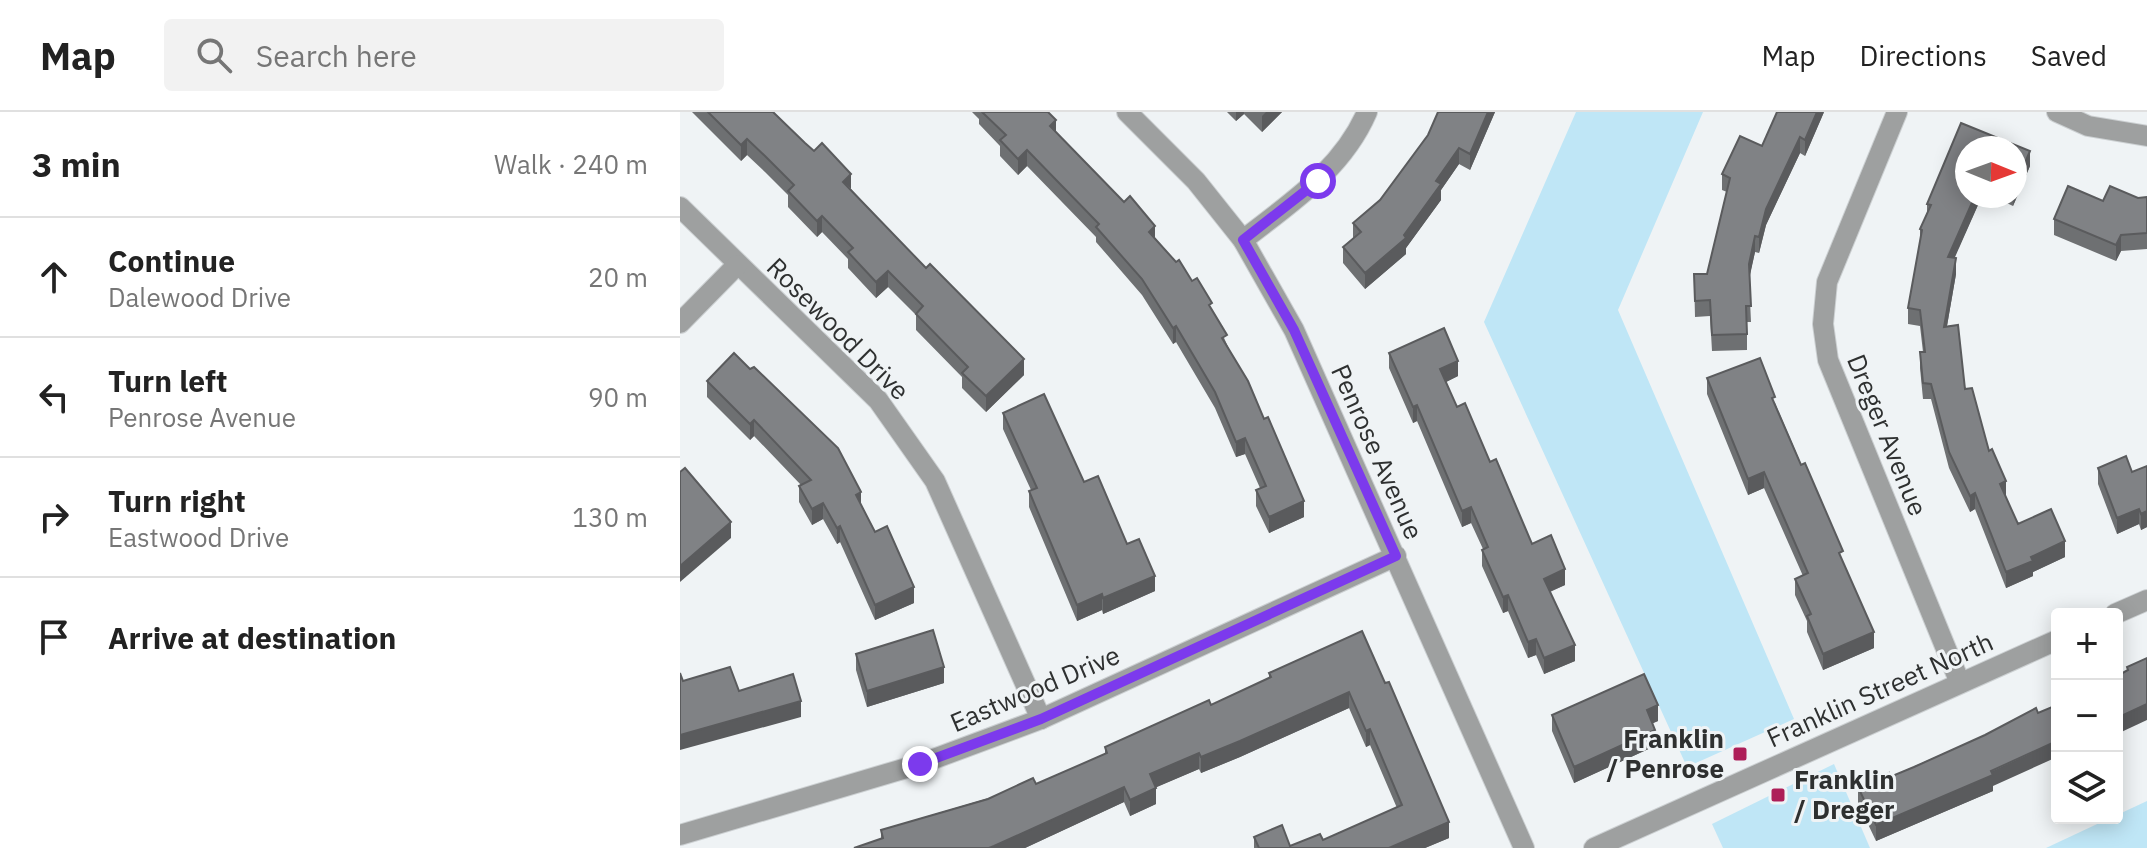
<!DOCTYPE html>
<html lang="en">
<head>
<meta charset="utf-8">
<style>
  body { margin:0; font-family:"IBM Plex Sans",sans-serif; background:#f2f2f2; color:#222 }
  .controls { position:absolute; right:24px; bottom:24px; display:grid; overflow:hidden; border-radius:8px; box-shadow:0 4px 20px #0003 }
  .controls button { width:72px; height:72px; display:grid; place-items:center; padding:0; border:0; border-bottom:2px solid #e0e0e0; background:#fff; color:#222; font:40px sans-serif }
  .compass { position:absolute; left:1275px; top:24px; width:72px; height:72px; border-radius:50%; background:#fff; box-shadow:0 4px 20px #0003; rotate:91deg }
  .stop { position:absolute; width:24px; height:24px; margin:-18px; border:6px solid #7c3aed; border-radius:50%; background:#fff }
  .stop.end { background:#7c3aed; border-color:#fff; box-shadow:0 2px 8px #0008 }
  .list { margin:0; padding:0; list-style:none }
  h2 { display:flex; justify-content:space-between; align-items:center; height:104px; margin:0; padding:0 32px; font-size:34px }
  h2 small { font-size:26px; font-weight:400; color:#767676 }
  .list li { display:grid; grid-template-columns:52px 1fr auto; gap:24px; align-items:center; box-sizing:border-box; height:120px; padding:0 32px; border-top:2px solid #e0e0e0 }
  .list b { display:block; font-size:30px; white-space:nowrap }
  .list p { margin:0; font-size:26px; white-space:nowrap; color:#767676 }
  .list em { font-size:26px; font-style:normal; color:#767676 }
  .icon { flex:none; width:44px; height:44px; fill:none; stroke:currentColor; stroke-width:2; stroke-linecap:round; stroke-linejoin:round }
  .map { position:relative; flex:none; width:1467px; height:736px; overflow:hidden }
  header { display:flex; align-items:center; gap:48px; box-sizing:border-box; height:112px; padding:0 40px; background:#fff; border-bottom:2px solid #e0e0e0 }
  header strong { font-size:38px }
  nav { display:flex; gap:44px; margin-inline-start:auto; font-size:28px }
  .search { width:560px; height:72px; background:#f2f2f2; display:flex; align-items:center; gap:20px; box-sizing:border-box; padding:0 28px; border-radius:8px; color:#767676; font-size:30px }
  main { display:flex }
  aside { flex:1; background:#fff }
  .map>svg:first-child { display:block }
  .green { fill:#bfe6f6 }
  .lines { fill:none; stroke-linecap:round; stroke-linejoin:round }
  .minor-casing { stroke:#ccd0d2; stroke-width:22 }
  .minor { stroke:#9ea0a0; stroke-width:20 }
  .wall { fill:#6e7072 }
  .shaded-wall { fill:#5a5b5d }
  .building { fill:#808285; stroke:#5a5b5d; stroke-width:2 }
  .route { stroke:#7c3aed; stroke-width:10 }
  .poi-dot { fill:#ad1e58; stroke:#eff3f5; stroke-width:3 }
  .labels { text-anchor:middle; stroke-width:6; stroke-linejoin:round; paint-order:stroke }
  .street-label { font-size:26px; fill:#2e3030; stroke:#eff3f5 }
  .poi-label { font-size:26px; font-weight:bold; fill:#2e3030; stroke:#eff3f5; text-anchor:end }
</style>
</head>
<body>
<header>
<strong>Map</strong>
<div class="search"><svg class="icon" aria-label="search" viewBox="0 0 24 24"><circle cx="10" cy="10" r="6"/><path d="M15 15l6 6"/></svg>Search here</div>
<nav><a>Map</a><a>Directions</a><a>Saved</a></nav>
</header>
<main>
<aside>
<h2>3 min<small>Walk · 240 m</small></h2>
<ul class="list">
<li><svg class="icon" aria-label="ahead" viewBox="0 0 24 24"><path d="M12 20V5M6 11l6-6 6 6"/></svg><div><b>Continue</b><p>Dalewood Drive</p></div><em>20 m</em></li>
<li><svg class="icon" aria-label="left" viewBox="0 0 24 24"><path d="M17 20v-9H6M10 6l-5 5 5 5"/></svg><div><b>Turn left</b><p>Penrose Avenue</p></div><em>90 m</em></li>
<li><svg class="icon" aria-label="right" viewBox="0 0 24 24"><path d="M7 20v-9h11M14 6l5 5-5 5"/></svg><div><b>Turn right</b><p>Eastwood Drive</p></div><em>130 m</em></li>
<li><svg class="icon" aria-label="arrive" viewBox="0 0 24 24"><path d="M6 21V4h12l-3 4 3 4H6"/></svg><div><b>Arrive at destination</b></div></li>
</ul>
</aside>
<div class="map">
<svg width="1467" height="736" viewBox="0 0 1467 736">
  <rect width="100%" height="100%" fill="#eff3f5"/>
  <g class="green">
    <polygon points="896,0 1023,0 938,198 1114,607 1007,655 804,210"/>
    <polygon points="1154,652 1190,736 1043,736 1032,712"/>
    <polygon points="1467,689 1467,736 1366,736 1430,706 1437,706 1437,703"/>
  </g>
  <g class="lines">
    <defs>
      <g id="minor">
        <polyline points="447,0 516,69 563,128 614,218 844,736"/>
        <polyline points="1217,0 1147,170 1143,212 1148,248 1280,571"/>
        <polyline points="1377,0 1408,14 1467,24"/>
        <polyline points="0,95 198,288 255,369 361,607"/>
        <path d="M563 128C610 91 662 58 687 0"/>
        <polyline points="0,211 57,153"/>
        <polyline points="1435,502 1467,488"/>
        <polyline points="0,723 240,652 361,607 716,444"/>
        <polyline points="914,736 1377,528"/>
      </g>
    </defs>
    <use href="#minor" class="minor-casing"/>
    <use href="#minor" class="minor"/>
  </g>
  <g class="wall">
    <polygon points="12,0 93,0 171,77 344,263 306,300 282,276 282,265 236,218 236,203 208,175 196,186 168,156 168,147 142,120 137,125 108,95 108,83 85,60 67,43 61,49"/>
    <polygon points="292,0 368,0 376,21 475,127 512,169 532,199 624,405 589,421 576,394 576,378 580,376 565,342 556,345 535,296 496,230 493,232 462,183 416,130 416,125 347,54 338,63 320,44 320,34 299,12 299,7"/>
    <polygon points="547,0 602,0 582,20 564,2 556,9"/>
    <polygon points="758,0 815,0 790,58 779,52 761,78 761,88 726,136 726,142 685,177 663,151 663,135 673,126 673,111 700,88 748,23"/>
    <polygon points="1144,0 1125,44 1120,41 1086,113 1079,141 1075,140 1069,166 1071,210 1067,210 1067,238 1032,239 1030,204 1015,205 1014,162 1027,162 1047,80 1042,78 1042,62 1082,34"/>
    <polygon points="1281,11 1350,39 1350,54 1333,94 1312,84 1335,84 1335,36 1287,36 1287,84 1302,84 1274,146 1276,146 1276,162 1267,214 1278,213 1285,277 1292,276 1309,339 1312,337 1326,369 1326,385 1338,412 1371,397 1385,429 1385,445 1353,460 1353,464 1326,476 1295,397 1290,400 1269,356 1251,287 1243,287 1240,256 1240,240 1243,240 1240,214 1228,212 1228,196 1240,133 1240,117 1247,101 1247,92"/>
    <polygon points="1467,85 1467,137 1441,139 1436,149 1374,123 1374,107 1423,89"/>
    <polygon points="709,241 778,264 766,270 777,295 810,350 852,432 885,473 870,480 895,549 864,562 856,543 848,546 828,499 823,501 802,454 802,438 803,437 791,411 782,415 737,309 733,311 709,256"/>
    <polygon points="1027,266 1095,291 1163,450 1194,536 1143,558 1127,520 1127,509 1115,483 1115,467 1123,464 1084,376 1068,383 1027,282"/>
    <polygon points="27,269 181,393 234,491 195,508 160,430 157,432 143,407 132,413 119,390 119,374 121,373 74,324 70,328 27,285"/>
    <polygon points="323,301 404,370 447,432 475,479 423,502 422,498 397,509 349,395 349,379 351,378 323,317"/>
    <polygon points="1467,354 1467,415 1461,418 1459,412 1437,422 1418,372 1418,356 1452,360"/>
    <polygon points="682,519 769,726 745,736 574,736 574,725 610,734 643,728 717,696 690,633 686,635 669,596 560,645 521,661 519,657 476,675 476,692 450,704 444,690 345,736 174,736 201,727 201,718 356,672 425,642 425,635 531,593 589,566 589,561"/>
    <polygon points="176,542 264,571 187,595 176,558"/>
    <polygon points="872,603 978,609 972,611 975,634 894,671 872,619"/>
    <polygon points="1305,623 1313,679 1196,729 1178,691 1178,675 1210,665"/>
  </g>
  <g class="shaded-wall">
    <polygon points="556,0 564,0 564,2 556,9"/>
    <polygon points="586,0 602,0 582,20 582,4"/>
    <polygon points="808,0 815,0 790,58 790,42"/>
    <polygon points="1137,0 1144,0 1125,44 1125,28"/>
    <polygon points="376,8 376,24 370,14"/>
    <polygon points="1120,25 1120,41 1086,113 1079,141 1079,125 1086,97"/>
    <polygon points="67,27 67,43 61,49 61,33"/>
    <polygon points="779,36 779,52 761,78 761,88 726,136 726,142 685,177 685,161 756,69"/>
    <polygon points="347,38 347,54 338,63 338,47"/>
    <polygon points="1350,39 1350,54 1333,94 1335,74"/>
    <polygon points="171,62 171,77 163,70"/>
    <polygon points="1295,84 1302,84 1268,161 1268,145"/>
    <polygon points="142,104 142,120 137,125 137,109"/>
    <polygon points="475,114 475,130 469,120"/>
    <polygon points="1441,123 1441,139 1436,149 1436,133"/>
    <polygon points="1075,124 1075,140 1069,168 1069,152"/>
    <polygon points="1276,146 1276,162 1264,231 1264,215"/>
    <polygon points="208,159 208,175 196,186 196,170"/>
    <polygon points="496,214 496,230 493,232 493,216"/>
    <polygon points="344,247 344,263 306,300 306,284"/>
    <polygon points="778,249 778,264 760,273 760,257"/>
    <polygon points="737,293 737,309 733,311 733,295"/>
    <polygon points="74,308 74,324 70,328 70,312"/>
    <polygon points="565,326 565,342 556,345 556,330"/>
    <polygon points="1084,360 1084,376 1068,383 1068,367"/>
    <polygon points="1326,369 1326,385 1320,372"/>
    <polygon points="181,380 181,396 176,383"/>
    <polygon points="1295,381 1295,397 1290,400 1290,384"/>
    <polygon points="624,389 624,405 589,421 589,405"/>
    <polygon points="143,391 143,407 132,413 132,397"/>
    <polygon points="791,395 791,411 782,415 782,399"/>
    <polygon points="1459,397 1459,412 1437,422 1437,406"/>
    <polygon points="1467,399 1467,415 1461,418 1461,402"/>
    <polygon points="51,410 51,426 0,470 0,454"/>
    <polygon points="160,414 160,430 157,432 157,416"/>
    <polygon points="1385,429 1385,445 1353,460 1353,464 1326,476 1326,460 1351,445"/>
    <polygon points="885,457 885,473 864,482 864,467"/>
    <polygon points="475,464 475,479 423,502 423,486"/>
    <polygon points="234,475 234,491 195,508 195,493"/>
    <polygon points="422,482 422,498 397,509 397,493"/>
    <polygon points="828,483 828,499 823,501 823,485"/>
    <polygon points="1194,520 1194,536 1143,558 1143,542"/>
    <polygon points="856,527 856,543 848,546 848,530"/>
    <polygon points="895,533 895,549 864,562 864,546"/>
    <polygon points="264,555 264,571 187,595 187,579"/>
    <polygon points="669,580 669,596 560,645 521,661 521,645"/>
    <polygon points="121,589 121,605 0,638 0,623"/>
    <polygon points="1467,592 1467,608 1437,622 1437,606"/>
    <polygon points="978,593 978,609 967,614 967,598"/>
    <polygon points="690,617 690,633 686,635 686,619"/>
    <polygon points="975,618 975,634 894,671 894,655"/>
    <polygon points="1377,629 1377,645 1313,674 1313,679 1196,729 1196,713"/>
    <polygon points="519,641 519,657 470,678 470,662"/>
    <polygon points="444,675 444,690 345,736 309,736"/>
    <polygon points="476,676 476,692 450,704 450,688"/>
    <polygon points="769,710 769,726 745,736 709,736"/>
  </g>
  <g class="building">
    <polygon points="28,0 93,0 125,31 134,39 142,31 171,62 163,70 246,156 250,152 344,247 306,284 282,261 288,255 236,202 243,194 208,159 196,170 168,140 173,136 142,104 137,109 108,79 114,73 85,44 67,27 61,33"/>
    <polygon points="302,0 368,0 376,8 370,14 444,90 450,84 475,114 469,120 496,150 499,148 512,169 517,166 532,191 529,193 547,223 542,226 568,269 584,307 588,305 624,389 589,405 576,378 586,374 565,326 556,330 535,280 496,214 493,216 462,167 416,115 419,112 347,38 338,47 320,28 326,23"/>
    <polygon points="758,0 808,0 790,42 779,36 756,69 761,72 724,123 726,126 685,161 663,135 681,120 673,111 700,88 748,23"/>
    <polygon points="1097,0 1137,0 1125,28 1120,25 1086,97 1079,125 1075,124 1069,152 1071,194 1066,194 1067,222 1032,223 1030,188 1015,189 1014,162 1027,162 1050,66 1042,62 1060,24 1082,34"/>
    <polygon points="1281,11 1350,39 1335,74 1335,36 1287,36 1287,84 1295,84 1268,145 1276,146 1264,215 1278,213 1285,277 1292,276 1309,339 1312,337 1326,369 1320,372 1338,412 1371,397 1385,429 1351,445 1353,449 1326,460 1295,381 1290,384 1269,340 1251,272 1243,271 1240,240 1245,240 1240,198 1228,196 1242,118 1240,117 1251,93 1247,92"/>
    <polygon points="1388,74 1423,89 1430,74 1458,86 1467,85 1467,121 1441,123 1436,133 1374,107"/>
    <polygon points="764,216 778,249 760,257 777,295 785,291 810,350 816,347 852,432 871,423 885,457 864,467 895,533 864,546 856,527 848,530 828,483 823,485 802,438 808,435 791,395 782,399 737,293 733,295 709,241"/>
    <polygon points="54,241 70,257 74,255 158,336 181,380 176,383 195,420 207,414 234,475 195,493 160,414 157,416 143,391 132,397 119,374 131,368 74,308 70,312 27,269"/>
    <polygon points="1080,246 1095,285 1092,286 1121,353 1125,351 1137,379 1163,439 1159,441 1194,520 1143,542 1127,504 1131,502 1115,467 1128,461 1084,360 1068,367 1027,266"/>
    <polygon points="364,282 404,370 418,364 447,432 459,427 475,464 423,486 422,482 397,493 349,379 357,376 323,301"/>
    <polygon points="1446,344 1452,360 1467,354 1467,399 1461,402 1459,397 1437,406 1418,356"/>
    <polygon points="5,356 51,410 0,454 0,360"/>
    <polygon points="253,518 264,555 187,579 176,542"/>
    <polygon points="682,519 705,571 709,570 769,710 709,736 579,736 574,725 602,713 610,734 640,722 643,728 722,693 690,617 686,619 669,580 560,629 521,645 519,641 470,662 476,676 450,688 444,675 314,734 309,736 174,736 203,726 201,718 308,687 353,666 356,672 427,641 425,635 529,588 531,593 591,565 589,561"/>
    <polygon points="1467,546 1467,592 1437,606 1437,564 1448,558 1447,555"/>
    <polygon points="50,555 59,579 113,562 121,589 0,623 0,561 3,569"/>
    <polygon points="964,562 978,593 967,598 975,618 894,655 872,603"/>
    <polygon points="1377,593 1377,629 1311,659 1313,663 1196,713 1178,675 1209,661 1210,665 1234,655 1305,623 1356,596 1358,601"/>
  </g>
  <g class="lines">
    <polyline class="route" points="240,652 361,607 716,444 614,218 563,128 638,69"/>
  </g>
  <g class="poi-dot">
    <rect x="1052" y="634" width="16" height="16" rx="4"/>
    <rect x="1090" y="675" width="16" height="16" rx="4"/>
  </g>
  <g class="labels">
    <g class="street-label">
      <text transform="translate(158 217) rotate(45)" y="9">Rosewood Drive</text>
      <text transform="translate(1207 323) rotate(68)" y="9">Dreger Avenue</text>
      <text transform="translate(697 340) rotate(66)" y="9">Penrose Avenue</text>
      <text transform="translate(355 577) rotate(-23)" y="9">Eastwood Drive</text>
      <text transform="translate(1200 578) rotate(-24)" y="9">Franklin Street North</text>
    </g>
    <g class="poi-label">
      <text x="1044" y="636">Franklin<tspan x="1044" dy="30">/ Penrose</tspan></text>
      <text x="1114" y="677" text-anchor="start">Franklin<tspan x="1114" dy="30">/ Dreger</tspan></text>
    </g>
  </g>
</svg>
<div class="controls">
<button>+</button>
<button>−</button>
<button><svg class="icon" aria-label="layers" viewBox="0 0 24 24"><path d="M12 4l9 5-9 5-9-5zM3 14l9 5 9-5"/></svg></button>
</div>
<svg class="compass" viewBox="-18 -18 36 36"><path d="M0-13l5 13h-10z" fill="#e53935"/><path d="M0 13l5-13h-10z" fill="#767676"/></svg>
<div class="stop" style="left:638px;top:69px"></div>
<div class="stop end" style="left:240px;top:652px"></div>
</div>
</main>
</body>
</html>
